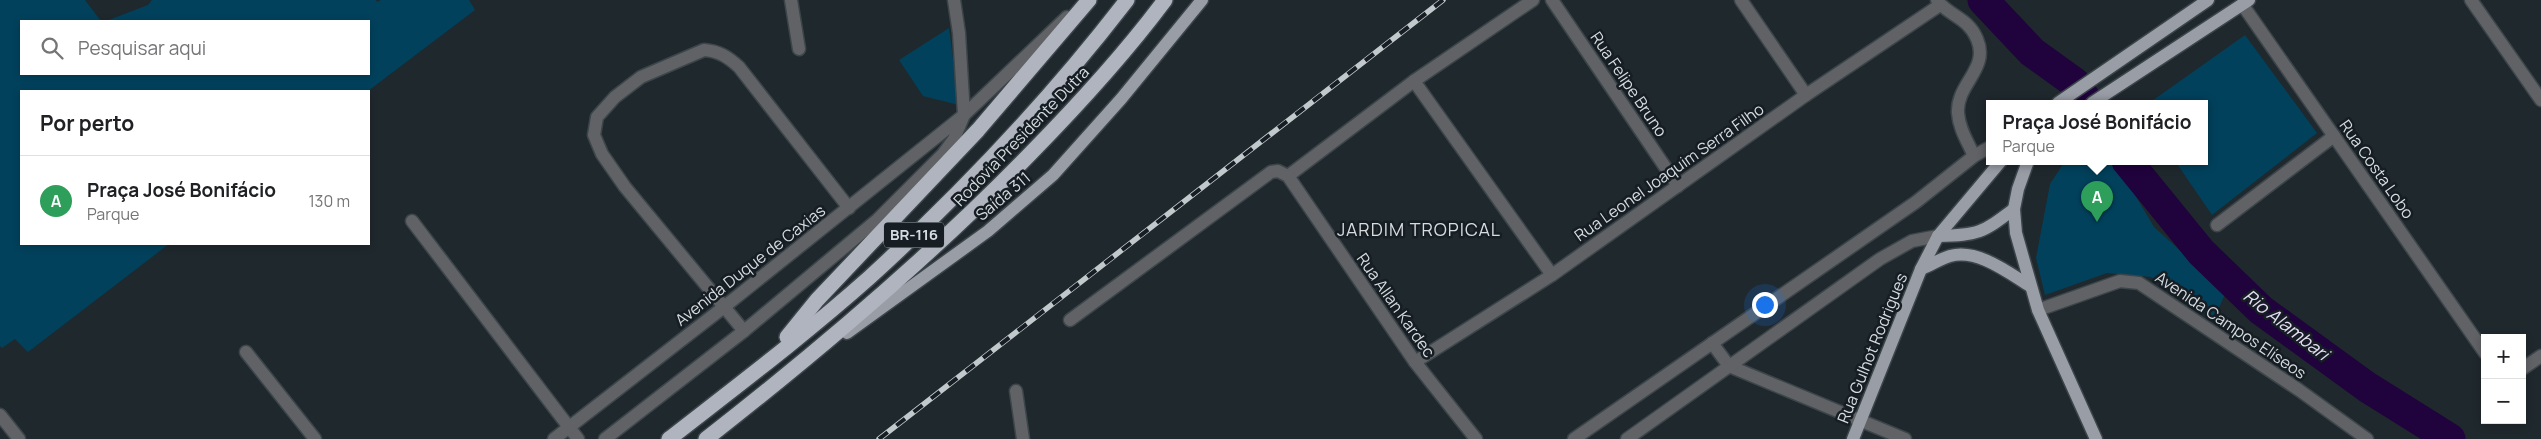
<!DOCTYPE html>
<html lang="pt">
<head>
<meta charset="utf-8">
<style>
  body { margin:0; font-family:Manrope,sans-serif; background:#f2f2f2; color:#202124 }
  .controls { position:absolute; right:15px; bottom:15px; display:grid; overflow:hidden; border-radius:0px; box-shadow:0 2px 8px #0003 }
  .controls button { width:45px; height:45px; display:grid; place-items:center; padding:0; border:0; border-bottom:1px solid #e0e0e0; background:#fff; color:#202124; font:25px sans-serif }
  .you { position:absolute; left:1764px; top:304px; width:18px; height:18px; margin:-12px; border:4px solid #fff; border-radius:50%; background:#1a73e8; box-shadow:0 0 0 8px #1a73e833 }
  .badge { display:grid; place-items:center; width:32px; height:32px; border-radius:50%; background:#111827; color:#fff; font-size:16px; font-weight:700 }
  .pin { position:absolute; translate:-50% -41px; filter:drop-shadow(0 1px 2px #0008) }
  .pin::after { content:''; position:absolute; top:26px; width:18px; height:15px; background:inherit; clip-path:polygon(0 0,100% 0,50% 100%) }
  .popup { position:absolute; left:1986px; top:100px; width:222px; height:65px; box-sizing:border-box; display:grid; place-content:center; border-radius:0px; background:#fff; filter:drop-shadow(0 1px 4px #0005); font-size:16px; white-space:nowrap; color:#757577 }
  .popup b { font-size:19px; color:#202124 }
  .popup::after { content:''; position:absolute; left:50%; top:100%; margin-left:-10px; border:10px solid transparent; border-top-color:#fff }
  .list { margin:0; padding:0; list-style:none }
  h2 { display:flex; justify-content:space-between; align-items:center; height:65px; margin:0; padding:0 20px; font-size:21px }
  h2 small { font-size:16px; font-weight:400; color:#757577 }
  .list li { display:grid; grid-template-columns:32px 1fr auto; gap:15px; align-items:center; box-sizing:border-box; height:90px; padding:0 20px; border-top:1px solid #e0e0e0 }
  .list b { display:block; font-size:19px; white-space:nowrap }
  .list p { margin:0; font-size:16px; white-space:nowrap; color:#757577 }
  .list em { font-size:16px; font-style:normal; color:#757577 }
  .icon { flex:none; width:28px; height:28px; fill:none; stroke:currentColor; stroke-width:2; stroke-linecap:round; stroke-linejoin:round }
  .map { position:relative; flex:none; width:2541px; height:439px; overflow:hidden }
  .search { position:absolute; background:#fff; box-shadow:0 2px 8px #0003; left:20px; top:20px; width:350px; height:55px; display:flex; align-items:center; gap:12px; box-sizing:border-box; padding:0 18px; border-radius:0px; color:#757577; font-size:19px }
  .panel { position:absolute; background:#fff; box-shadow:0 2px 8px #0003; left:20px; top:90px; width:350px; height:155px; border-radius:0px }
  .map>svg:first-child { display:block }
  .green { fill:#02415c }
  .lines { fill:none; stroke-linecap:round; stroke-linejoin:round }
  .river { stroke:#20023d; stroke-width:31 }
  .minor-casing { stroke:#3c454a; stroke-width:15 }
  .major-casing { stroke:#3c454a; stroke-width:15 }
  .highway-casing { stroke:#3c454a; stroke-width:18 }
  .minor { stroke:#606266; stroke-width:12 }
  .major { stroke:#999da6; stroke-width:12 }
  .highway { stroke:#b0b4bf; stroke-width:15 }
  .rail-casing { stroke:#c2c9cd; stroke-width:5.5 }
  .rail { stroke:#161e24; stroke-width:4; stroke-dasharray:11; stroke-linecap:butt }
  .labels { text-anchor:middle; stroke-width:5; stroke-linejoin:round; paint-order:stroke }
  .shield { fill:#161e24; stroke:#9ca3a8; stroke-width:1 }
  .shield-label { font-size:15px; font-weight:bold; fill:#d6dce0 }
  .street-label { font-size:16px; fill:#d6dce0; stroke:#161e24 }
  .neighbourhood-label { font-size:18px; letter-spacing:1px; fill:#d6dce0; stroke:#161e24 }
  .water-label { font-size:18px; font-style:italic; fill:#e6def5; stroke:#161e24 }
</style>
</head>
<body>
<div class="map">
<svg width="2541" height="439" viewBox="0 0 2541 439">
  <rect width="100%" height="100%" fill="#1f282d"/>
  <g class="green">
    <polygon points="0,0 85,0 101,21 21,21 21,74 369,74 369,21 106,21 148,5 152,0 376,0 377,2 381,0 469,0 475,10 368,91 21,91 21,244 169,244 28,352 15,339 2,348 0,346"/>
    <polygon points="949,28 959,105 923,96 899,60"/>
    <polygon points="2245,35 2317,133 2212,215 2175,161 2204,161 2204,103 2149,103"/>
    <polygon points="2065,161 2115,161 2154,227 2226,292 2214,319 2151,277 2107,273 2045,295 2036,258 2050,184"/>
  </g>
  <g class="lines">
    <g class="river">
      <polyline points="1983,0 2032,52 2075,83 2088,103"/>
      <polyline points="2127,161 2201,252 2261,310 2367,387 2450,439"/>
    </g>
    <defs>
      <g id="minor">
        <polyline points="791,0 799,49"/>
        <polyline points="1552,0 1678,186"/>
        <polyline points="1741,0 1806,95"/>
        <path d="M1937 0C1947 15 1968 17 1977 39 1990 69 1956 84 1958 113 1959 129 1968 142 1974 156"/>
        <polyline points="2471,0 2541,100"/>
        <polyline points="2242,4 2485,353"/>
        <polyline points="1414,81 1552,275"/>
        <polyline points="1288,176 1414,81 1533,0"/>
        <polyline points="412,221 578,439"/>
        <polyline points="2217,225 2334,136"/>
        <polyline points="2038,310 2120,281 2139,283 2299,390 2367,439"/>
        <polyline points="1070,320 1271,172 1278,171 1288,176 1415,362 1476,439"/>
        <path d="M744 331 625 187 602 154 594 135 597 117 615 97 641 77 704 50C719 51 728 57 739 67L849 208"/>
        <polyline points="1712,343 1729,366 1905,439"/>
        <polyline points="246,352 315,439"/>
        <polyline points="1415,362 1552,275 1806,95 1940,5"/>
        <polyline points="2522,369 2541,356"/>
        <polyline points="1016,391 1023,439"/>
        <polyline points="0,415 19,439"/>
        <polyline points="554,439 724,307 964,115 1067,17"/>
        <polyline points="605,439 744,331 877,220 943,154 954,139 964,115 959,33 954,0"/>
        <polyline points="1574,439 1916,202 1974,156 1990,147"/>
        <polyline points="1627,439 1880,259 1912,241 1938,236"/>
      </g>
      <g id="major">
        <polyline points="2058,103 2208,0"/>
        <polyline points="2092,103 2249,0"/>
        <polyline points="2028,161 2018,189 2014,209 2016,233 2038,310 2096,439"/>
        <path d="M1938 236C1979 235 1982 233 2014 209"/>
        <path d="M1921 269C1931 265 1940 259 1950 256 1977 248 2009 273 2030 286"/>
        <polyline points="847,333 988,231 1053,175 1121,99 1202,0"/>
        <polyline points="1853,439 1921,269 1938,236 2001,161"/>
      </g>
      <g id="highway">
        <polyline points="787,337 817,300 978,130 1089,0"/>
        <path d="M669 439C737 386 806 334 870 277 963 192 1050 100 1127 0"/>
        <path d="M706 439C820 350 929 258 1030 154 1078 105 1124 55 1165 0"/>
      </g>
    </defs>
    <use href="#minor" class="minor-casing"/>
    <use href="#major" class="major-casing"/>
    <use href="#highway" class="highway-casing"/>
    <use href="#minor" class="minor"/>
    <use href="#major" class="major"/>
    <use href="#highway" class="highway"/>
    <defs>
      <polyline id="rail" points="879,439 1443,0"/>
    </defs>
    <use href="#rail" class="rail-casing"/>
    <use href="#rail" class="rail"/>
  </g>
  <g class="labels">
    <rect class="shield" x="884" y="222.5" width="60" height="25" rx="4"/>
    <g class="shield-label">
      <text x="914" y="240">BR-116</text>
    </g>
    <g class="street-label">
      <text transform="translate(1629 84) rotate(56)" y="6">Rua Felipe Bruno</text>
      <text transform="translate(1021 136) rotate(-46)" y="6">Rodovia Presidente Dutra</text>
      <text transform="translate(2377 169) rotate(55)" y="6">Rua Costa Lobo</text>
      <text transform="translate(1669 172) rotate(-35)" y="6">Rua Leonel Joaquim Serra Filho</text>
      <text transform="translate(1003 196) rotate(-40)" y="6">Saída 311</text>
      <text transform="translate(750 265) rotate(-38)" y="6">Avenida Duque de Caxias</text>
      <text transform="translate(1396 305) rotate(55)" y="6">Rua Allan Kardec</text>
      <text transform="translate(2231 325) rotate(34)" y="6">Avenida Campos Elíseos</text>
      <text transform="translate(1872 348) rotate(-68)" y="6">Rua Gulhot Rodrigues</text>
    </g>
    <g class="neighbourhood-label">
      <text x="1419" y="236">JARDIM TROPICAL</text>
    </g>
    <g class="water-label">
      <text transform="translate(2286 325) rotate(38)" y="6">Rio Alambari</text>
    </g>
  </g>
</svg>
<div class="controls">
<button>+</button>
<button>−</button>
</div>
<div class="you"></div>
<div class="pin badge" style="left:2097px;top:222px;background:#2e9e5b">A</div>
<div class="popup"><b>Praça José Bonifácio</b>Parque</div>
<div class="search"><svg class="icon" aria-label="search" viewBox="0 0 24 24"><circle cx="10" cy="10" r="6"/><path d="M15 15l6 6"/></svg>Pesquisar aqui</div>
<section class="panel">
<h2>Por perto<small></small></h2>
<ul class="list">
<li><span class="badge" style="background:#2e9e5b">A</span><div><b>Praça José Bonifácio</b><p>Parque</p></div><em>130 m</em></li>
</ul>
</section>
</div>
</body>
</html>
